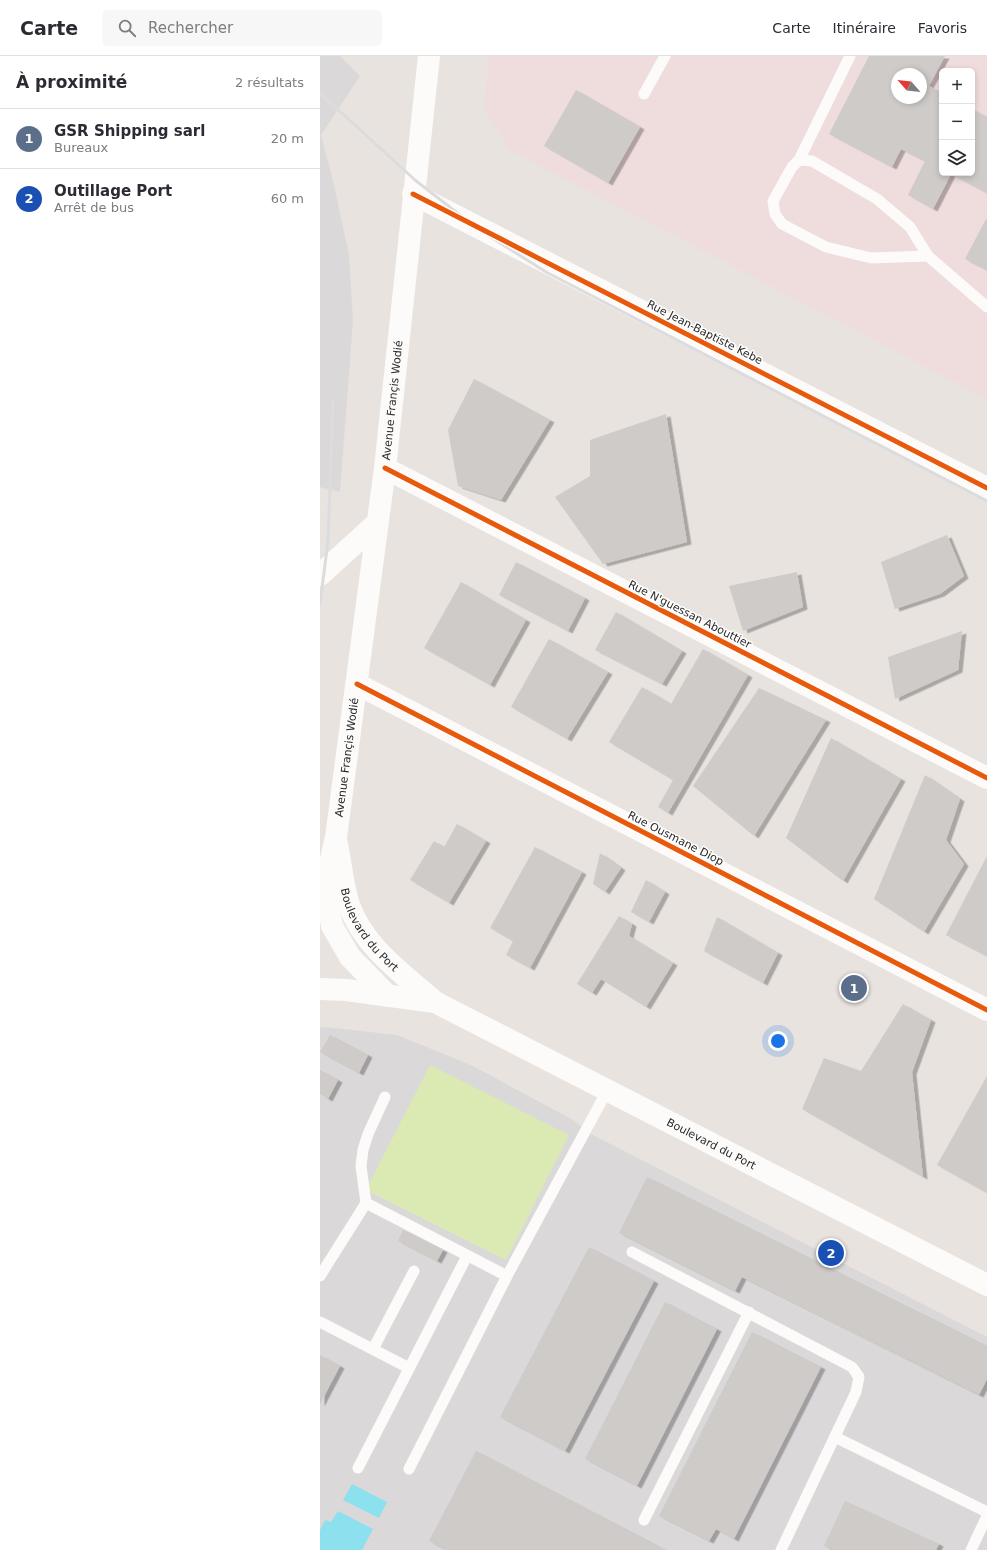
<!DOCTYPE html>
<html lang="fr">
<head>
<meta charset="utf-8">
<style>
  body { margin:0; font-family:"DejaVu Sans",sans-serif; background:#f7f7f7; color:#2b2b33 }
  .controls { position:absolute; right:12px; top:12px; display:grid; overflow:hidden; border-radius:6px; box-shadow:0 2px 6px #0003 }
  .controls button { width:36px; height:36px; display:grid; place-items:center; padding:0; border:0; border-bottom:1px solid #e1e1e2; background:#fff; color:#2b2b33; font:20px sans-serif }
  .compass { position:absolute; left:571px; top:12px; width:36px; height:36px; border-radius:50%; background:#fff; box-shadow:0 2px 6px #0003; rotate:297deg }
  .you { position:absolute; left:458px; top:985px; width:14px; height:14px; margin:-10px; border:3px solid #fff; border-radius:50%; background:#1a73e8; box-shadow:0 0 0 6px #1a73e833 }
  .badge { display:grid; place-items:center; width:26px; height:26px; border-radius:50%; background:#6c6a68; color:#fff; font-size:13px; font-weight:700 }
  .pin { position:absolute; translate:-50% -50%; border:2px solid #fff; box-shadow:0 1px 4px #0006 }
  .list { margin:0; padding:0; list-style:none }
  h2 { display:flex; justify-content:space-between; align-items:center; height:52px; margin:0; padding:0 16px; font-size:17px }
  h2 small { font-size:13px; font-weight:400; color:#7c7c81 }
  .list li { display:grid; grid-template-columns:26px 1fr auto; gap:12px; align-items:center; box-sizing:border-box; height:60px; padding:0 16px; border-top:1px solid #e1e1e2 }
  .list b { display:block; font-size:15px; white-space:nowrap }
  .list p { margin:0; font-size:13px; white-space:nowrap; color:#7c7c81 }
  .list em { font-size:13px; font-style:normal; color:#7c7c81 }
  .icon { flex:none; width:22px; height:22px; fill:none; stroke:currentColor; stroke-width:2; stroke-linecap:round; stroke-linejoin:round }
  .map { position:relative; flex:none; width:667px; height:1494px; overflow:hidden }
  header { display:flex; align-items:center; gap:24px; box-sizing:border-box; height:56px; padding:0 20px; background:#fff; border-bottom:1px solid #e1e1e2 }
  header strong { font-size:19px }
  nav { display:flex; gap:22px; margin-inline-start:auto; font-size:14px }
  .search { width:280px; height:36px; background:#f7f7f7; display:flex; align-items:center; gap:10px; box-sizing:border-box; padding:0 14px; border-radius:6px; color:#7c7c81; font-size:15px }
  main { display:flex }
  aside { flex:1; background:#fff }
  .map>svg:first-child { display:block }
  .industrial { fill:#dbd8da }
  .medical { fill:#efdcdc; fill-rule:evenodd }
  .pitch { fill:#dbeab2 }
  .water { fill:#8de0ee }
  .building { fill:#cecbc8; fill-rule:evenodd; filter:url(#shadow) }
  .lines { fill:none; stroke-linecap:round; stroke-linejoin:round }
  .lane { stroke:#fcfbfa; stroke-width:11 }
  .street { stroke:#fcfbfa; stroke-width:22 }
  .secondary { stroke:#fcfbfa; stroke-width:22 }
  .rail { stroke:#dcdcde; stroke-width:3 }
  .cycleway-casing { stroke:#fff; stroke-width:8 }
  .cycleway { stroke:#e8590c; stroke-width:5 }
  .labels { text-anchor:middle; stroke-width:3; stroke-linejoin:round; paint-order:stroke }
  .street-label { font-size:11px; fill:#292929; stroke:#fff }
</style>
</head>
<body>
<header>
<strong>Carte</strong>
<div class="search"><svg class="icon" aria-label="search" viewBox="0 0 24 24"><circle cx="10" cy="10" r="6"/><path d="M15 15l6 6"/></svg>Rechercher</div>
<nav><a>Carte</a><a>Itinéraire</a><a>Favoris</a></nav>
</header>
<main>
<aside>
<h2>À proximité<small>2 résultats</small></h2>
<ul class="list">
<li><span class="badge" style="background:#5c6f8a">1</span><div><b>GSR Shipping sarl</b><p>Bureaux</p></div><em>20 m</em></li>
<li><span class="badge" style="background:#1a4fb4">2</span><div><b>Outillage Port</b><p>Arrêt de bus</p></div><em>60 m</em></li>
</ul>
</aside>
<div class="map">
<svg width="667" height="1494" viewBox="0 0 667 1494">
  <defs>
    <filter id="shadow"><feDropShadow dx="4.5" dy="2.5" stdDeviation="0" flood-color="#0004"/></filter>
  </defs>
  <rect width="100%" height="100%" fill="#e8e3de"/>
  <g class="industrial">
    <polygon points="0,0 20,0 40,20 1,79 13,125 29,199 33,264 20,436 0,431"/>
    <polygon points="5,971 77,979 153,1010 253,1064 271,1078 667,1281 667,1494 0,1494 0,972"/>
  </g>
  <path class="medical" d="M169 0H667V343L190 94 164 53ZM622 15H652V117H622ZM577 18H601V42H577Z"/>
  <polygon class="pitch" points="110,1009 249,1079 186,1204 46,1134"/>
  <g class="water">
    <polygon points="32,1428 67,1446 59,1462 23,1444"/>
    <polygon points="18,1455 53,1473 42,1494 0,1494 0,1474 5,1464 11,1466"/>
  </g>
  <g class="building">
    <path d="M549 0H625L609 30 622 37V117H652V53L667 61V137L631 118 613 153 588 139 605 105 581 93 572 111 509 78ZM577 18H601V42H577Z"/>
    <polygon points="256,34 320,71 288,127 224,90"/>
    <polygon points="666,163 667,164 667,214 645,203"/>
    <polygon points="154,323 230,364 181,444 138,430 128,374"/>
    <polygon points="346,358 367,486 283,508 235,441 270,420 270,384"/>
    <polygon points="627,479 644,520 620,538 575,553 561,506"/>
    <polygon points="196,506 265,542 248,575 179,539"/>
    <polygon points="477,516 483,551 423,575 409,530"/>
    <polygon points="141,526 206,564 170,629 104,592"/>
    <polygon points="296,556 362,595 342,628 275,594"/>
    <polygon points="642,575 638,614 575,643 568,601"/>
    <polygon points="229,583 288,616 247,683 191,651"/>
    <polygon points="383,593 428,619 348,757 338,751 353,724 289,686 322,631 351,648"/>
    <polygon points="439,632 506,664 434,780 373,730"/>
    <polygon points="511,682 581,723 523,825 466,782"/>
    <polygon points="605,719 640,743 626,784 644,808 604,876 554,843"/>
    <polygon points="137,768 166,785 129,847 90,824 114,785 124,791"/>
    <polygon points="215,791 262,816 210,912 186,899 193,885 170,872"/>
    <polygon points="280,797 301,812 285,836 273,828"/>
    <polygon points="667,800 667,900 626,879"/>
    <polygon points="326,824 345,836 329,866 311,856"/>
    <polygon points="299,860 312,868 309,880 353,907 326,951 281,923 272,937 257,928"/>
    <polygon points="397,861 458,897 443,927 384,895"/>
    <polygon points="583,948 611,964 592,1016 603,1121 482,1053 504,1002 541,1015"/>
    <polygon points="10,979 48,999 39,1017 0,996"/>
    <polygon points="0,1014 18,1024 8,1043 0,1038"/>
    <polygon points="667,1020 667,1137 617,1109"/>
    <polygon points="327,1121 667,1290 667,1323 659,1339 422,1221 415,1235 299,1177"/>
    <polygon points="83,1174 123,1194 117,1205 78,1185"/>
    <polygon points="269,1191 334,1225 245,1395 180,1361"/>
    <polygon points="345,1246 397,1273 317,1430 265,1403"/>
    <polygon points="432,1276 501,1311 414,1483 396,1473 389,1485 339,1460"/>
    <polygon points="0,1299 20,1310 0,1348"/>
    <polygon points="156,1395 346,1494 126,1494 109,1485"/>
    <polygon points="525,1445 619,1488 616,1494 513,1494 504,1490"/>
  </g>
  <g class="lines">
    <g class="lane">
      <polyline points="530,0 479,104 472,111 453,145 455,158 462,168 506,191 551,202 608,200"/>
      <polyline points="324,38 345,0"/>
      <polyline points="479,104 492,105 557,143 590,171 608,200 667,251"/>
      <polyline points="46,1147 187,1220"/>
      <polyline points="312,1196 532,1311 539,1321 536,1336 461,1494"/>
      <polyline points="0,1220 46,1147 41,1110 43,1094 48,1078 65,1041"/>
      <polyline points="0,1266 89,1312"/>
      <polyline points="53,1293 94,1215"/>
      <polyline points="515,1381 667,1456"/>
      <polyline points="38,1412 147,1200"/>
      <polyline points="89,1413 187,1220 287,1035"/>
      <polyline points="324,1464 429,1256"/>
      <polyline points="651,1494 667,1460"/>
    </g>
    <g class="street">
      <polyline points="93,138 667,432"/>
      <polyline points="65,412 667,722"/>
      <polyline points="0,519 57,467"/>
      <polyline points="37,628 667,954"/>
    </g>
    <g class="secondary">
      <path id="s1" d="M17 788C21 807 23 831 29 849 44 891 82 917 115 946L667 1229"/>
      <polyline points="0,933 26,934 115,946"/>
      <path id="s2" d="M68 940 30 901 12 870 8 846 7 821 16 781 65 412 109 0"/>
    </g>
    <g class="rail">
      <polyline points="0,37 95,124 158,173 226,216 667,445"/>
      <polyline points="0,548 8,485 13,345"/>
    </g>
    <defs>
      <g id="cycleway">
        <polyline points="93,138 667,432"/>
        <polyline points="65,412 667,722"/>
        <polyline points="37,628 667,954"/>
      </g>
    </defs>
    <use href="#cycleway" class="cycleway-casing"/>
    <use href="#cycleway" class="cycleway"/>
  </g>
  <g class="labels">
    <g class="street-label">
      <text transform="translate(385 276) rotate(27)" y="4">Rue Jean-Baptiste Kebe</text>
      <text dy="4" stroke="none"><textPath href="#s2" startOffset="621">Avenue Françis Wodié</textPath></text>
      <text transform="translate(370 558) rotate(27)" y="4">Rue N'guessan Abouttier</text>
      <text dy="4" stroke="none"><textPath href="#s2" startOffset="261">Avenue Françis Wodié</textPath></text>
      <text transform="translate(356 782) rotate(27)" y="4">Rue Ousmane Diop</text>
      <text dy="4" stroke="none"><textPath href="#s1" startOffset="94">Boulevard du Port</textPath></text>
      <text dy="4" stroke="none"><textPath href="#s1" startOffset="504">Boulevard du Port</textPath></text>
    </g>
  </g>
</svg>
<div class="controls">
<button>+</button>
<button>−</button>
<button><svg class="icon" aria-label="layers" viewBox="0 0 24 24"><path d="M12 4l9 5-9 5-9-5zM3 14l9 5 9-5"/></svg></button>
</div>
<svg class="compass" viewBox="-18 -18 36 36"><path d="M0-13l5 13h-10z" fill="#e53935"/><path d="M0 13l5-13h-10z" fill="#7c7c81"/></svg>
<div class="you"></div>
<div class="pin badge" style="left:534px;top:932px;background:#5c6f8a">1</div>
<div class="pin badge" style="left:511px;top:1197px;background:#1a4fb4">2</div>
</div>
</main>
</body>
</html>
